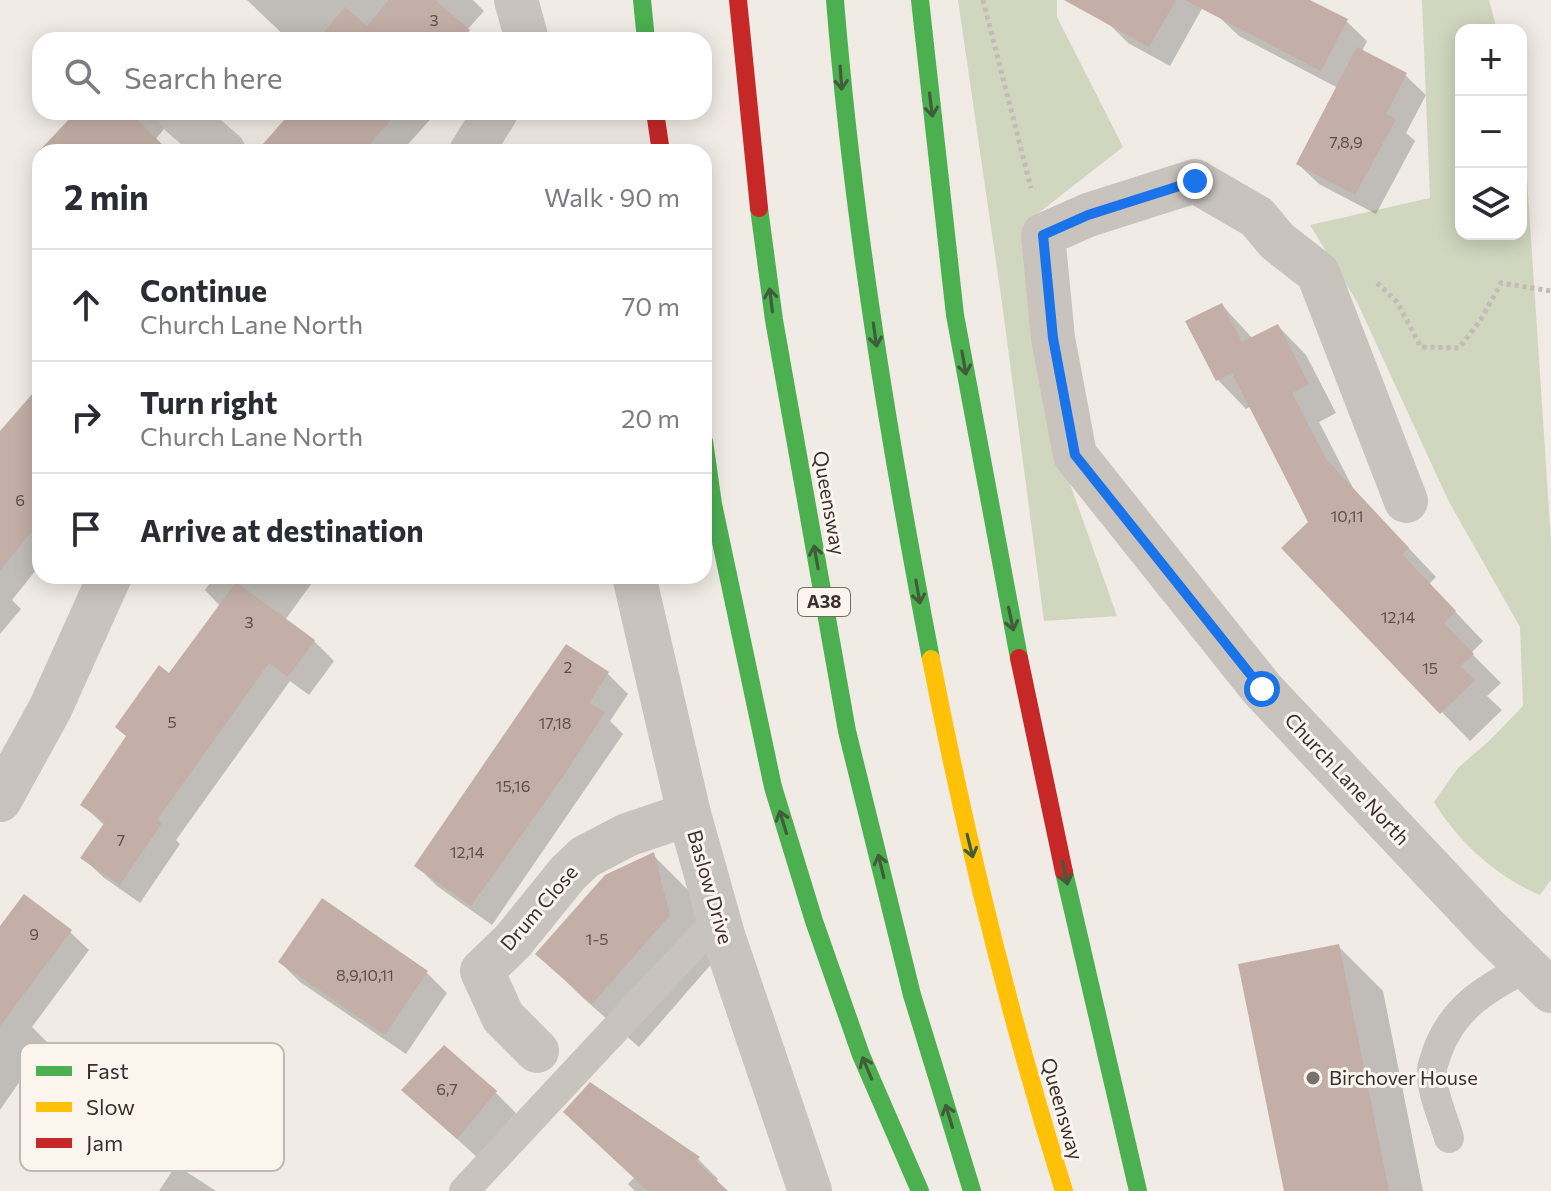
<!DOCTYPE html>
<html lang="en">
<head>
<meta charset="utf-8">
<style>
  body { margin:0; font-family:Commissioner,sans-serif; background:#f7f7f7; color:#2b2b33 }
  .controls { position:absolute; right:24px; top:24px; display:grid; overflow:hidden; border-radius:16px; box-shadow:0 4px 20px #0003 }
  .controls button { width:72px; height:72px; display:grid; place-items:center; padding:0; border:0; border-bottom:2px solid #e1e1e2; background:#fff; color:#2b2b33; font:40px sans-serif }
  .stop { position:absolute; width:24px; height:24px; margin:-18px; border:6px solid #1a73e8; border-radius:50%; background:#fff }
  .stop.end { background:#1a73e8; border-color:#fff; box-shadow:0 2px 8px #0008 }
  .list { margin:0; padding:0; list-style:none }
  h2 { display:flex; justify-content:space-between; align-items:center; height:104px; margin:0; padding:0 32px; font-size:34px }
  h2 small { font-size:26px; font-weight:400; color:#7c7c81 }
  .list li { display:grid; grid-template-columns:52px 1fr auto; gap:24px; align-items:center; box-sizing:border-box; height:112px; padding:0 32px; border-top:2px solid #e1e1e2 }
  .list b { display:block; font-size:30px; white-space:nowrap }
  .list p { margin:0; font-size:26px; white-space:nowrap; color:#7c7c81 }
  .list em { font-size:26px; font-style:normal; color:#7c7c81 }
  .icon { flex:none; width:44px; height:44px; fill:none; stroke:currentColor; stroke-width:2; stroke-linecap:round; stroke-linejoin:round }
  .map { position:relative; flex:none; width:1551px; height:1191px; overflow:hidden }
  .search { position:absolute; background:#fff; box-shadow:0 4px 20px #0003; left:32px; top:32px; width:680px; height:88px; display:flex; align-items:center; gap:20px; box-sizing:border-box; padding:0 28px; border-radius:24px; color:#7c7c81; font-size:30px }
  .panel { position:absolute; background:#fff; box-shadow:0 4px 20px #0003; left:32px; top:144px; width:680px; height:440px; border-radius:24px }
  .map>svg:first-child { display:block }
  .green { fill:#d1d6bf }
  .shadow { fill:#0003 }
  .building { fill:#c3afa7 }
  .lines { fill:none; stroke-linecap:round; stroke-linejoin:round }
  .path { stroke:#c2bbb6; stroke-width:5; stroke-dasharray:4 4; stroke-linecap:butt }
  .lane { stroke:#c9c3be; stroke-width:30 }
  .street { stroke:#c9c3be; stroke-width:44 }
  .fast { stroke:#4caf50; stroke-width:18 }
  .slow { stroke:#ffc107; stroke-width:18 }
  .jam { stroke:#c62828; stroke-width:18 }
  .oneway { stroke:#415c38 }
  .route { stroke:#1a73e8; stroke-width:10 }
  .poi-dot { fill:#7a716c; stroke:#fbf5ee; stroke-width:3 }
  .labels { text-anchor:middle; stroke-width:6; stroke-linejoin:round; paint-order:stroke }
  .number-label { font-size:16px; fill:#5d504a }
  .shield { fill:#fbf5ee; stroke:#756b66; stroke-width:2 }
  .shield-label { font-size:18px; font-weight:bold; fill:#3b302b }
  .street-label { font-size:20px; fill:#3b302b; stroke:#fbf5ee }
  .poi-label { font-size:20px; fill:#3b302b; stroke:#fbf5ee; text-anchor:start }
  .key { fill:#fbf5ee; stroke:#c1bab4; stroke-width:2 }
  .key-label { font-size:22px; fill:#3b302b }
</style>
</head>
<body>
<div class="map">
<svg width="1551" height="1191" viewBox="0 0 1551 1191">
  <rect width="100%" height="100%" fill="#f0ebe5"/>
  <g class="green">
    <polygon points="958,0 1057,0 1057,17 1123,147 1023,225 1048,422 1117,616 1044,621 1002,303"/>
    <path d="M1422 0H1489L1497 30H1461V234H1521V122L1524 133 1551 541V880L1540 895C1497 877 1458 842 1434 802L1458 768 1490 740 1523 706 1520 627 1449 502 1357 302 1310 225 1430 198Z"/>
  </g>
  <g class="shadow">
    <polygon points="247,0 473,0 484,11 467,30 477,40 289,40"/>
    <polygon points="1121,0 1199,0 1204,5 1170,66 1128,43 1108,23"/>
    <polygon points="1226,0 1306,0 1346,21 1367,41 1362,51 1405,75 1426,95 1406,133 1415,141 1376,214 1319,184 1298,164 1338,88 1239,36 1218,16"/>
    <polygon points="79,112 174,112 176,114 155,140 167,152 59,152"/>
    <polygon points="294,112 437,112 401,152 260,152"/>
    <polygon points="1222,305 1253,339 1278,326 1306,355 1336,413 1319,422 1354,490 1436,577 1429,584 1483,641 1471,653 1501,683 1487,696 1502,710 1470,741 1283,548 1310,523 1251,406 1246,409 1218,380"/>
    <polygon points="40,387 40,565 12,600 21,609 0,634 0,434"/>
    <polygon points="215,576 317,576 285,620 314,641 334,661 309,695 290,681 176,840 180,844 140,903 103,877 83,858 105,826 83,805 169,675 221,607 205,590"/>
    <polygon points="567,646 608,674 628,694 610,721 623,734 492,925 437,886 417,866"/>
    <polygon points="653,855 698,900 714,961 639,1047 583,998 538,954"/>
    <polygon points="322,901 427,973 447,993 406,1054 300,982 280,962"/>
    <polygon points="0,929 70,932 89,950 32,1027 47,1042 0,1110"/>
    <polygon points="1338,946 1383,991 1423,1191 1286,1191"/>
    <polygon points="403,1090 496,1093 516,1113 478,1158"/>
    <polygon points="698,1159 718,1179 716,1182 726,1191 635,1191 628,1184 635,1177"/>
    <polygon points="176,1165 216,1191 159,1191"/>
  </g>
  <g class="building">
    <polygon points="389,0 435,0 470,30 462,40 319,38 345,7 367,26"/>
    <polygon points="1064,0 1176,0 1149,47"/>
    <polygon points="1185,0 1310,0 1348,19 1321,71"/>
    <polygon points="1357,47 1407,73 1386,114 1396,119 1355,195 1296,164"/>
    <polygon points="76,112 129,112 170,152 38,152"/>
    <polygon points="291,112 398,112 363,152 256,152"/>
    <polygon points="1222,303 1242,342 1278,324 1309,384 1292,393 1326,459 1409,548 1402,554 1456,611 1444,623 1474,654 1460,666 1475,680 1440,714 1281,548 1308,522 1232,373 1216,381 1185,321"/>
    <polygon points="40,385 40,521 0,571 0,431"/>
    <polygon points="236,582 315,640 288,677 269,663 157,820 162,823 120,885 80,858 105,822 80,805 126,736 115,727 159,665 169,673"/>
    <polygon points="566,644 609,672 589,703 605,712 565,774 471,906 414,866"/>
    <polygon points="654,852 670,915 592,1004 535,954 605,875"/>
    <polygon points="24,894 72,930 0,1026 0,926"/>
    <polygon points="322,898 428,971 385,1035 278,962"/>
    <polygon points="1339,944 1389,1191 1284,1191 1238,964"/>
    <polygon points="444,1045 497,1091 457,1139 401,1090"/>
    <polygon points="590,1082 700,1157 696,1161 728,1191 648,1191 563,1112"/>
  </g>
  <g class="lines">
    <g class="path">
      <polyline points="983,0 1031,188"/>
      <polyline points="1377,283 1397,302 1421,347 1459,348 1480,321 1501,283 1551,291"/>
    </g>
    <g class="lane">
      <path d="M1449 1138C1443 1117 1431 1092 1432 1070 1432 1064 1436 1058 1437 1052 1453 1008 1485 989 1525 968"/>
      <polyline points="464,1191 719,918"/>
    </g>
    <g class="street">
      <polyline points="516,0 527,40"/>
      <polyline points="182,112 180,114 224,152"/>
      <polyline points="471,152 496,112"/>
      <polyline points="1406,501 1318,273 1277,241 1257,217 1195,181 1088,215 1043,235 1053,338 1075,455 1262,689 1488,929 1551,991"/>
      <polyline points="634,576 689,814 723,935 810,1191"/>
      <polyline points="0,800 50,709 110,576"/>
      <polyline points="537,1051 503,1017 482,971 513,941 568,873 585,857 627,835 689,814"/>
    </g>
    <g class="fast">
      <polyline points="642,0 646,40"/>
      <path d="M835 0C853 222 889 441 931 659"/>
      <polyline points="920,0 955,315 1019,658"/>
      <polyline points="759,208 774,320 847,731 912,995 972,1191"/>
      <polyline points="704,441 713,504 773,787 814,921 861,1055 920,1191"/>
      <polyline points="1064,872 1138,1191"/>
    </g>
    <path class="slow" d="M931 659C966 839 1009 1016 1064 1191"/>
    <g class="jam">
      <polyline points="738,0 759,208"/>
      <polyline points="655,112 661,152"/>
      <polyline points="1019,658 1064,872"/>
    </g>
  </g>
  <defs><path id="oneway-shaft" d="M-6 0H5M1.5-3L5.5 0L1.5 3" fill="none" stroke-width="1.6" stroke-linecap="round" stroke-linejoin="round" transform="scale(2)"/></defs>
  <g class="oneway">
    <use href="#oneway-shaft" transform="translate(841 78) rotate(86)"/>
    <use href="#oneway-shaft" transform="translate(931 105) rotate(83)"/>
    <use href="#oneway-shaft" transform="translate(771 300) rotate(-97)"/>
    <use href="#oneway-shaft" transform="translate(875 335) rotate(82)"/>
    <use href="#oneway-shaft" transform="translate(964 363) rotate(80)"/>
    <use href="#oneway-shaft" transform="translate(816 557) rotate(-100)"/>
    <use href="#oneway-shaft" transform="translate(918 592) rotate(80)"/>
    <use href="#oneway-shaft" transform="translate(1011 619) rotate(78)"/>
    <use href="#oneway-shaft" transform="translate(783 822) rotate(-107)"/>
    <use href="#oneway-shaft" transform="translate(970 846) rotate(76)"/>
    <use href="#oneway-shaft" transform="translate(881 866) rotate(-104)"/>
    <use href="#oneway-shaft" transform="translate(1065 873) rotate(77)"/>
    <use href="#oneway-shaft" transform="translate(867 1068) rotate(-113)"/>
    <use href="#oneway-shaft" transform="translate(949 1116) rotate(-107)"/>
  </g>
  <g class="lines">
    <polyline class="route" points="1195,181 1088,215 1043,235 1053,338 1075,455 1262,689"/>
  </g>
  <circle class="poi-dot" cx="1313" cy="1078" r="8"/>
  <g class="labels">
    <g class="number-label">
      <text x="434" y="26">3</text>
      <text x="1346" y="148">7,8,9</text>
      <text x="20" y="506">6</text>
      <text x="1347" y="522">10,11</text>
      <text x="1398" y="623">12,14</text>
      <text x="249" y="628">3</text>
      <text x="568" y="673">2</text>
      <text x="1430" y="674">15</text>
      <text x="172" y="728">5</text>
      <text x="555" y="729">17,18</text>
      <text x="513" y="792">15,16</text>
      <text x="121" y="846">7</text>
      <text x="467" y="858">12,14</text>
      <text x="34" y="940">9</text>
      <text x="597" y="945">1-5</text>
      <text x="365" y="981">8,9,10,11</text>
      <text x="447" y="1095">6,7</text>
    </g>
    <rect class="shield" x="798" y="588" width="52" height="28" rx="6"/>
    <g class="shield-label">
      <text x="824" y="608">A38</text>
    </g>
    <g class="street-label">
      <text transform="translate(829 503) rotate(80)" y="7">Queensway</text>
      <text transform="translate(1347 779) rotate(47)" y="7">Church Lane North</text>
      <text transform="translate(710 887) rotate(74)" y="7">Baslow Drive</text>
      <text transform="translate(539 908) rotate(-49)" y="7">Drum Close</text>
      <text transform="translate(1062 1109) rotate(74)" y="7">Queensway</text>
    </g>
    <g class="poi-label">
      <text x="1329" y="1085">Birchover House</text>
    </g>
  </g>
  <rect x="20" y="1043" width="264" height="128" rx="12" class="key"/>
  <rect x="36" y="1066" width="36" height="10" fill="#4caf50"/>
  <rect x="36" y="1102" width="36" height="10" fill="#ffc107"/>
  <rect x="36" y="1138" width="36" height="10" fill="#c62828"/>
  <g class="key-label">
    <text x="86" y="1079">Fast</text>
    <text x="86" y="1115">Slow</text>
    <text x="86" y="1151">Jam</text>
  </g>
</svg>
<div class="controls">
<button>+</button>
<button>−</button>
<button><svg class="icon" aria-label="layers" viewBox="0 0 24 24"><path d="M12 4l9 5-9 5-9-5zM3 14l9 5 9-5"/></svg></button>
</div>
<div class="stop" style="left:1262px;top:689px"></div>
<div class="stop end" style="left:1195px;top:181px"></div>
<div class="search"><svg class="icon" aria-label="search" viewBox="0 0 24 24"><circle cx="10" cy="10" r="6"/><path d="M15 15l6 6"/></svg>Search here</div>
<section class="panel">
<h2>2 min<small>Walk · 90 m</small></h2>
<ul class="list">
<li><svg class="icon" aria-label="ahead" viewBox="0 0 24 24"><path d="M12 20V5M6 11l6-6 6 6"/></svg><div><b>Continue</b><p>Church Lane North</p></div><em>70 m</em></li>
<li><svg class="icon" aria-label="right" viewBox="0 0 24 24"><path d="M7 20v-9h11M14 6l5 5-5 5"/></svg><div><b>Turn right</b><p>Church Lane North</p></div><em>20 m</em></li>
<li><svg class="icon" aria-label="arrive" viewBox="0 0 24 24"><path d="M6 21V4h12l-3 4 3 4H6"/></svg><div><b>Arrive at destination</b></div></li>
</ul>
</section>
</div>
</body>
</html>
